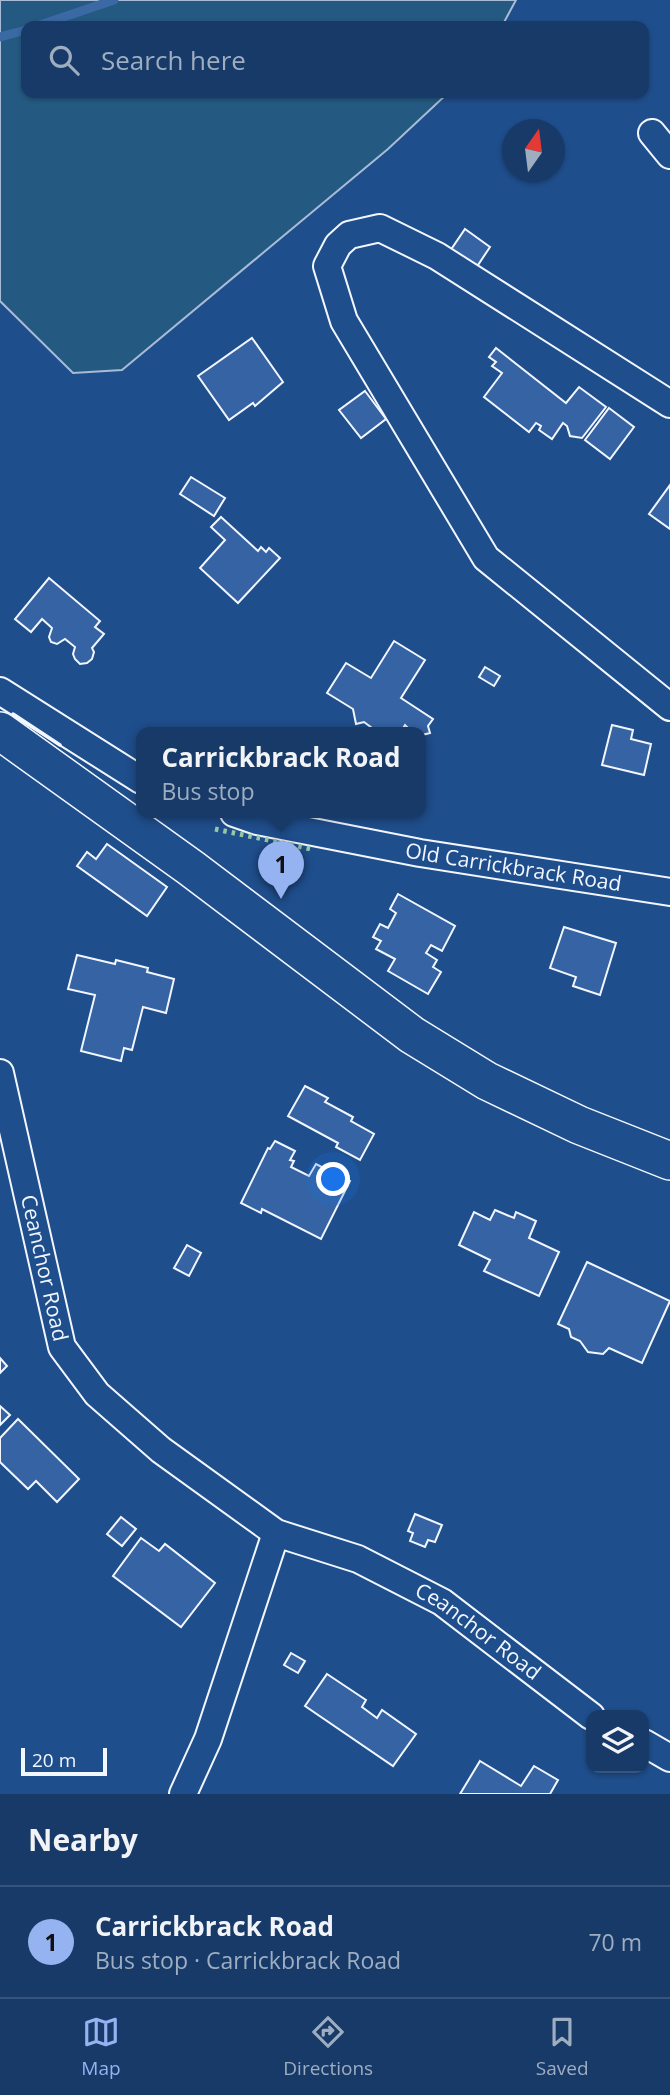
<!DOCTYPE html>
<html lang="en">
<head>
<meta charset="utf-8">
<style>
  body { margin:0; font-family:"Open Sans",sans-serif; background:#244571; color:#f1f3f6 }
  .controls { position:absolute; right:21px; bottom:21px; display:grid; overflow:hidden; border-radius:14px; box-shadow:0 2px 5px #0004 }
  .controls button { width:63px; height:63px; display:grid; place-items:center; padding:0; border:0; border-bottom:2px solid #36547d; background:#173a69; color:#f1f3f6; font:35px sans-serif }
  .compass { position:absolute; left:502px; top:119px; width:63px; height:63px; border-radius:50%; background:#173a69; box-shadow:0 2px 5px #0004; rotate:14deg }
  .scale { position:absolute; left:21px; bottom:18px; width:86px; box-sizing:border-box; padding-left:7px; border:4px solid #f2f6ff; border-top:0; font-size:19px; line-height:24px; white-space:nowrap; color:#f2f6ff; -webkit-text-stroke:5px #1f4e8c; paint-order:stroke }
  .you { position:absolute; left:334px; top:1180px; width:24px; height:24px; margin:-18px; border:5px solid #fff; border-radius:50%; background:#1a73e8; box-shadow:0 0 0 10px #1a73e833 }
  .badge { display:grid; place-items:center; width:46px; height:46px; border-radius:50%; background:#95b2f1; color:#111; font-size:23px; font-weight:700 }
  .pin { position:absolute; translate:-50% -58px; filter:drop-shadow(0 2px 4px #0008) }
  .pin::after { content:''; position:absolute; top:37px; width:24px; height:21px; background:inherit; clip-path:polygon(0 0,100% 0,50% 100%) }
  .popup { position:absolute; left:136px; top:727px; width:290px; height:91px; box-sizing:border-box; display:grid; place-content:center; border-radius:14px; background:#173a69; filter:drop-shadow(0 2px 5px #0005); font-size:23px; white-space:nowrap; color:#9eadc0 }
  .popup b { font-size:26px; color:#f1f3f6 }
  .popup::after { content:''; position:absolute; left:50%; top:100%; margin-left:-14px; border:14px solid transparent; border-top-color:#173a69 }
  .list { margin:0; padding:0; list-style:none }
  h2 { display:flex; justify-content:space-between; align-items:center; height:91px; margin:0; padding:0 28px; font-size:30px }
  h2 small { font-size:23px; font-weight:400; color:#9eadc0 }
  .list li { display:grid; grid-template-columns:46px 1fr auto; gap:21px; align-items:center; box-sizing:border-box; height:112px; padding:0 28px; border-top:2px solid #36547d }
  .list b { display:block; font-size:26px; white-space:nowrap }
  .list p { margin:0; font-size:23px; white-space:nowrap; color:#9eadc0 }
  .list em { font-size:23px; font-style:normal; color:#9eadc0 }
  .icon { flex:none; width:38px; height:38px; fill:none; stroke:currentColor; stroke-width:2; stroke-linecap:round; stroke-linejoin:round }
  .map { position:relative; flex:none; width:670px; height:1794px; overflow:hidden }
  .search { position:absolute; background:#173a69; box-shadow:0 2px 5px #0004; left:21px; right:21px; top:21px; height:77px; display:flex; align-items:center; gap:18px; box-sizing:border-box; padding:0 24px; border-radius:14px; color:#9eadc0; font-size:26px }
  .sheet { height:203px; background:#173a69 }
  nav { display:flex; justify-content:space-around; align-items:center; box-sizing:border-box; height:98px; border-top:2px solid #36547d; background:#173a69; font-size:19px; color:#9eadc0 }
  nav a { display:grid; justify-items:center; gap:4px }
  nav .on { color:#95b2f1 }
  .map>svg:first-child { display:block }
  .green { fill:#245a82; stroke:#a8bbd7; stroke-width:2 }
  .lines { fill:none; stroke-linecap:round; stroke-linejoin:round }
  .stream { stroke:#3b69a3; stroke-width:9 }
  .building { fill:#3563a3; stroke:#f2f6ff; stroke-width:2 }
  .street-casing { stroke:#f2f6ff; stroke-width:30 }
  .secondary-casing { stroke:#f2f6ff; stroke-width:40 }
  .street { stroke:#1f4e8c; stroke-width:26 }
  .secondary { stroke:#1f4e8c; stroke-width:37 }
  .hedge { stroke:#97c8a6; stroke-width:5; stroke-dasharray:3.5 5; stroke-linecap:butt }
  .wall { stroke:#f2f6ff; stroke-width:3.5 }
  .labels { text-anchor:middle; stroke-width:5; stroke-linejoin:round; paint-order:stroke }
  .street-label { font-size:21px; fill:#f2f6ff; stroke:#1f4e8c }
</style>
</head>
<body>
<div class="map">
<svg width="670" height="1794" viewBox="0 0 670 1794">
  <rect width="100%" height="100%" fill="#1f4e8c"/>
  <polygon class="green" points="0,0 516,0 502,26 26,26 26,93 448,93 388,149 122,370 73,373 0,301"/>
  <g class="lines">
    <g class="stream">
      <polyline points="37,26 114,0"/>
      <polyline points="0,37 26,30"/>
    </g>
  </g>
  <g class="building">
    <polygon points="465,229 490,247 474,271 448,254"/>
    <polygon points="252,338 283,382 255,406 253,403 229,420 198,376"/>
    <polygon points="496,348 566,403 579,387 606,407 582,438 570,436 567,426 563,423 552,439 539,430 541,426 536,423 529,432 484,397 502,373 492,366 496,362 489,357"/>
    <polygon points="365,391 386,419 361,438 339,410"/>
    <polygon points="609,408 634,427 610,459 585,440"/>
    <polygon points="191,477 225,498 214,516 180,494"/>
    <polygon points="670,485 670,529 649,514"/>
    <polygon points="221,517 258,551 261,547 266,552 269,548 280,558 238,603 200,568 225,540 211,527"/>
    <polygon points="49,578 100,621 95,627 104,634 92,648 94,652 92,659 87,663 80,664 75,659 73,654 75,647 65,639 57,644 51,642 49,637 52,628 42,619 31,632 15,619"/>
    <polygon points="394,641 425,660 401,698 433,719 428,726 430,733 422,735 421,733 413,733 405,725 400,733 371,733 372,728 364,722 356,724 353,709 327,693 346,663 371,678"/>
    <polygon points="485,667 500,676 494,686 479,677"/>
    <polygon points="612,725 633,730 631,739 651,744 644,775 602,765"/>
    <polygon points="107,844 167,887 147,916 77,866 87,852 96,859"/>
    <polygon points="398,894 455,926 442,951 431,945 426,953 437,960 433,967 441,972 428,994 388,971 395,959 376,949 381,941 373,937 380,924 388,928 396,913 390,909"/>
    <polygon points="564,927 616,943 600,995 573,986 576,977 550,968"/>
    <polygon points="77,955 115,964 116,960 148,968 147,972 174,979 166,1013 143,1007 132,1050 124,1048 121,1061 81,1051 95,995 68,989"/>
    <polygon points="305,1086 328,1098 325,1102 353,1117 351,1121 374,1134 360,1160 336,1147 338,1143 288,1116"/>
    <polygon points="275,1141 295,1151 290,1160 294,1161 291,1167 309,1176 316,1164 350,1181 321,1239 262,1209 261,1213 241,1203 268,1148 270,1149"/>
    <polygon points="495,1210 514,1218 516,1212 536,1221 529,1238 559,1252 539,1296 484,1271 490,1260 459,1245 474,1212 490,1220"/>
    <polygon points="187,1245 201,1253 189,1276 174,1268"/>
    <polygon points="587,1262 670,1301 642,1363 609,1348 603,1354 588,1352 580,1341 571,1337 569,1329 558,1324"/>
    <polygon points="0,1358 7,1366 0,1373"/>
    <polygon points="0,1406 10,1415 0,1425"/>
    <polygon points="18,1419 79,1479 57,1502 36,1481 28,1489 0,1462 0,1438"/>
    <polygon points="415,1514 442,1525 435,1542 428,1540 425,1547 410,1541 413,1533 408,1531"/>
    <polygon points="121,1517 136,1529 122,1546 107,1534"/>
    <polygon points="141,1538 159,1551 165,1544 215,1583 181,1627 113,1576"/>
    <polygon points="291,1653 305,1661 298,1673 284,1665"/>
    <polygon points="327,1674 366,1700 362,1707 377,1718 382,1710 416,1734 393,1766 305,1706"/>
    <polygon points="480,1761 521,1786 534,1766 558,1780 550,1794 460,1794"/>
  </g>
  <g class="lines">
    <defs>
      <g id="street">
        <polyline points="652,133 670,155"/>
        <polyline points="670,404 437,256 380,228 349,235 338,245 327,266 344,321 486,558 670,707"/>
        <polyline points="0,691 141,780"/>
        <path id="s1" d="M234 813 257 821 420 853 670 892"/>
        <path id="s2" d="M0 1073 62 1347 97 1394 161 1450 276 1533 358 1559 442 1602 591 1716"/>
        <polyline points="644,1743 670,1758"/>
        <polyline points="183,1794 208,1739 276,1533"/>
      </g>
      <polyline id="secondary" points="0,731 191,868 412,1035 487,1081 579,1125 670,1161"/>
    </defs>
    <use href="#street" class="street-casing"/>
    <use href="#secondary" class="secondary-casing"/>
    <use href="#street" class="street"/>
    <use href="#secondary" class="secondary"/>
    <polyline class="hedge" points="215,829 311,849"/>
    <g class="wall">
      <polyline points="13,714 60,745"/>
      <polyline points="185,813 186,814"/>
    </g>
  </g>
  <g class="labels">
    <g class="street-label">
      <text dy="7" stroke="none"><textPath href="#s1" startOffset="285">Old Carrickbrack Road</textPath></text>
      <text dy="7" stroke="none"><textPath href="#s2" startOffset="200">Ceanchor Road</textPath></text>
      <text dy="7" stroke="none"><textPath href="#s2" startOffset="793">Ceanchor Road</textPath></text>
    </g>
  </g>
</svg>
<div class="controls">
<button><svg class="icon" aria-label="layers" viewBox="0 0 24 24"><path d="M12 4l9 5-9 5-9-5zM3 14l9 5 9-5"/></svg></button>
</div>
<svg class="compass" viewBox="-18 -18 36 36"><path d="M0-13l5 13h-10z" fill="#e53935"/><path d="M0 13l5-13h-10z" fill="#9eadc0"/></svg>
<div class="scale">20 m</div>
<div class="you"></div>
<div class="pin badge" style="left:281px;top:899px">1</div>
<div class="popup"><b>Carrickbrack Road</b>Bus stop</div>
<div class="search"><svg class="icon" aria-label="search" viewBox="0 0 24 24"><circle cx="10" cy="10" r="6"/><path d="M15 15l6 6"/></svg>Search here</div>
</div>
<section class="sheet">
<h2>Nearby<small></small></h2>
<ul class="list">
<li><span class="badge">1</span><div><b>Carrickbrack Road</b><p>Bus stop · Carrickbrack Road</p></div><em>70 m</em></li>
</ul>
</section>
<nav>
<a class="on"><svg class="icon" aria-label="map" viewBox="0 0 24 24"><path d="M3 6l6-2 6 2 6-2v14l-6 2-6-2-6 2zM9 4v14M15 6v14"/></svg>Map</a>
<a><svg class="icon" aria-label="directions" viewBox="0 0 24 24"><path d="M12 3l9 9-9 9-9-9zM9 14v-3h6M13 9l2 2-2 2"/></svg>Directions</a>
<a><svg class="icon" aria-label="saved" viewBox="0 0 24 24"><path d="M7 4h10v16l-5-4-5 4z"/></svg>Saved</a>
</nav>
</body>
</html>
